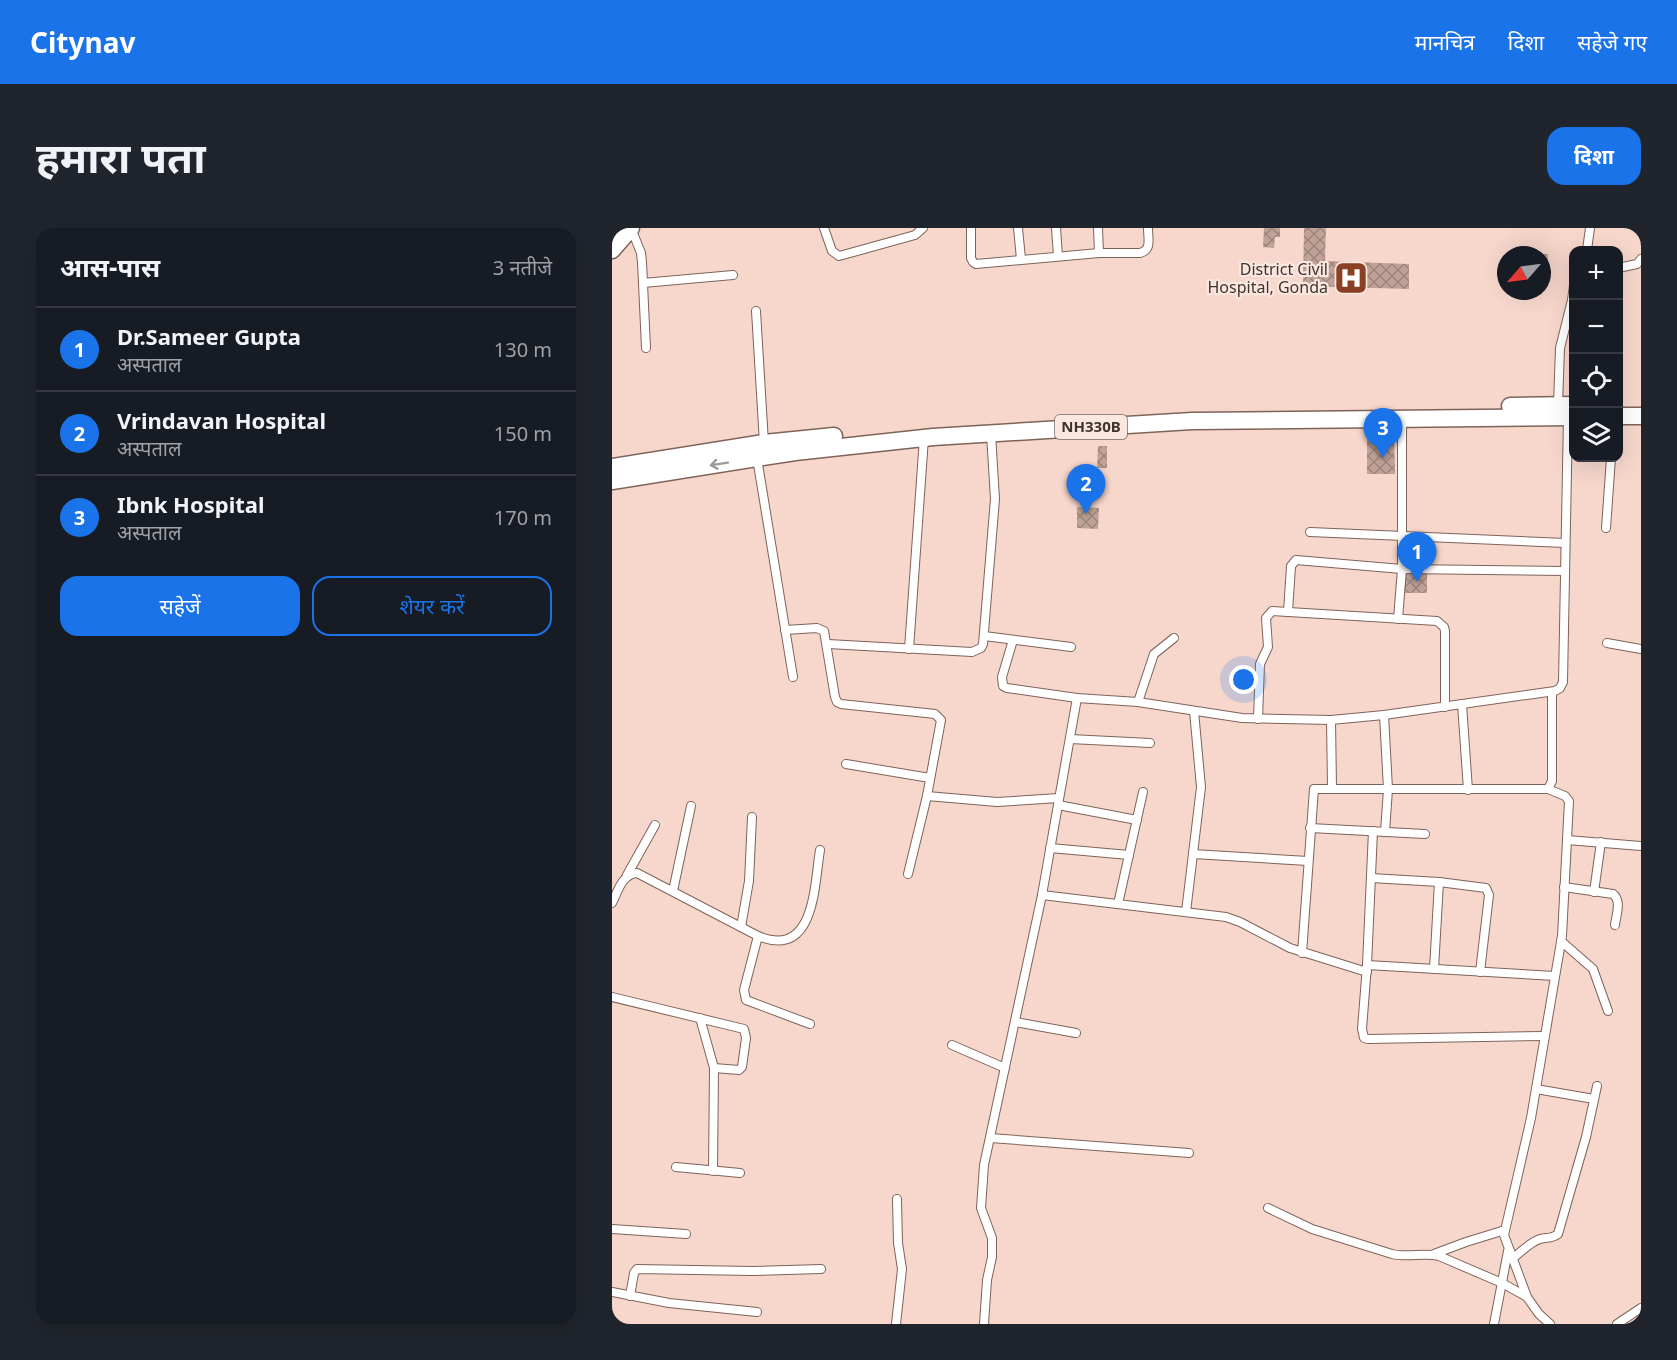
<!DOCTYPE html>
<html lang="hi">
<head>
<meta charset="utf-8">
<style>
  body { margin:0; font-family:"Noto Sans","Noto Sans Devanagari",sans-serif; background:#20242c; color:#f1f3f6 }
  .controls { position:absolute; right:18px; top:18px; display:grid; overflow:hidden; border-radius:12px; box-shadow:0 6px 24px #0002 }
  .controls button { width:54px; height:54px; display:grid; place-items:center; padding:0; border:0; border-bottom:2px solid #363941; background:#171b24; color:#f1f3f6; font:30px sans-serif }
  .compass { position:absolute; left:885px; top:18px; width:54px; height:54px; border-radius:50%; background:#171b24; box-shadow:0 6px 24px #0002; rotate:242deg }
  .you { position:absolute; left:632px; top:452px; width:21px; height:21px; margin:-15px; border:4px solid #fff; border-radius:50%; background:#1a73e8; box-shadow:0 0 0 9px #1a73e833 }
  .badge { display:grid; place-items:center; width:39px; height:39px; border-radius:50%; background:#1a73e8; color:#fff; font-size:20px; font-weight:700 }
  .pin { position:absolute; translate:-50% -50px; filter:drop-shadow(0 2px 3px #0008) }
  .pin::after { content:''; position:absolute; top:32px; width:21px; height:18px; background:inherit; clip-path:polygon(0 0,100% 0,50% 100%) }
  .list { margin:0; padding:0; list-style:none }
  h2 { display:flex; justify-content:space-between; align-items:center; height:78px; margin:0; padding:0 24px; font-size:26px }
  h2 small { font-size:20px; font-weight:400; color:#9ea1a6 }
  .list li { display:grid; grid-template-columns:39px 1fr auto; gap:18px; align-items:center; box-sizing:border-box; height:84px; padding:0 24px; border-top:2px solid #363941 }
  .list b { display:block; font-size:22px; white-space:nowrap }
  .list p { margin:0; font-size:20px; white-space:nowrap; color:#9ea1a6 }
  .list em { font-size:20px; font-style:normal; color:#9ea1a6 }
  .actions { display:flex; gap:12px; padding:18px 24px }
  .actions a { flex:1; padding:14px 0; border:2px solid #1a73e8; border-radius:18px; text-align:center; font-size:21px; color:#1a73e8 }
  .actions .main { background:#1a73e8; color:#fff }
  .icon { flex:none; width:33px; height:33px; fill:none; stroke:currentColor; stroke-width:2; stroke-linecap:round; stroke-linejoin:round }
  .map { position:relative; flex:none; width:1029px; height:1096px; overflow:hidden; border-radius:18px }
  header { display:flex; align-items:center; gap:36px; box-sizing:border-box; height:84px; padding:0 30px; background:#1a73e8; color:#fff }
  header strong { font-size:28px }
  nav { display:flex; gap:33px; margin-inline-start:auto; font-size:21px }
  .intro { display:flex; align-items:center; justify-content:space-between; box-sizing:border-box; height:144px; padding:0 36px }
  h1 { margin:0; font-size:42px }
  .button { padding:15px 27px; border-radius:18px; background:#1a73e8; color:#fff; font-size:21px; font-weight:700 }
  main { display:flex; gap:36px; padding:0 36px }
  aside { flex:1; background:#171b24; border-radius:18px; box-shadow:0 6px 24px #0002 }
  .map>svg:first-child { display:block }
  .building { fill:url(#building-cross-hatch) }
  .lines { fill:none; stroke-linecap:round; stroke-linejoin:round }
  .street-casing { stroke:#7e6359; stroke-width:10 }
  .highway-casing { stroke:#7e6359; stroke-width:19 }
  .street { stroke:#fff; stroke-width:8 }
  .highway { stroke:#fff; stroke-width:16 }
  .oneway { stroke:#9f9996 }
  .labels { text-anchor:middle; stroke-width:4.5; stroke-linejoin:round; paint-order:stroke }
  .shield { fill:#fbe7e0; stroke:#776963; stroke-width:1.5 }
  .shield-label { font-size:15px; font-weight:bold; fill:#3f332e }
  .poi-label { font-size:16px; fill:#3f332e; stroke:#fbe7e0; text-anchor:end }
</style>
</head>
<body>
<header>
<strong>Citynav</strong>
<nav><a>मानचित्र</a><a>दिशा</a><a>सहेजे गए</a></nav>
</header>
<div class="intro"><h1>हमारा पता</h1><a class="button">दिशा</a></div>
<main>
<aside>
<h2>आस-पास<small>3 नतीजे</small></h2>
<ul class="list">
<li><span class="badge">1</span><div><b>Dr.Sameer Gupta</b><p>अस्पताल</p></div><em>130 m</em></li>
<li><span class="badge">2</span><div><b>Vrindavan Hospital</b><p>अस्पताल</p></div><em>150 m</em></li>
<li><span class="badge">3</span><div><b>Ibnk Hospital</b><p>अस्पताल</p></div><em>170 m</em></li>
</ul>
<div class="actions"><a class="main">सहेजें</a><a>शेयर करें</a></div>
</aside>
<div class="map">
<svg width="1029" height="1096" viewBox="0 0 1029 1096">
  <defs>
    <pattern id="building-cross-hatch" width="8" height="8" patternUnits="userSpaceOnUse" patternTransform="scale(1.5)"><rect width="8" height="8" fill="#c0a297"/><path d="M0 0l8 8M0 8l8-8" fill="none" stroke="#9d857c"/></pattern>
  </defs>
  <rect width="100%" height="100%" fill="#f7d7cc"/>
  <g class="building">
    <polygon points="652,0 668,0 668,9 663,9 662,20 651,19"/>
    <polygon points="692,0 714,0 713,33 797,36 797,61 691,58"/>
    <rect x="930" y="26" width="6" height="27"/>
    <polygon points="755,205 782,205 783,246 755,246"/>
    <polygon points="486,218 495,218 495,240 485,240"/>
    <polygon points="465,279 487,280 486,301 465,300"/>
    <rect x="792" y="345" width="23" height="20"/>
  </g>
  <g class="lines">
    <defs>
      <g id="street">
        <polyline points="19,0 29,25 30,34 34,120"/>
        <polyline points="212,0 220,23 227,28 303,7 311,0"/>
        <path d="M359 0V30L361 34 364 36 487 25H528C540 22 536 11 536 0"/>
        <polyline points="406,0 409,31"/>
        <polyline points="444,0 446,28"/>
        <polyline points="486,0 487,25"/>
        <polyline points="975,22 978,0"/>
        <polyline points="1006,40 1025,36 1029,31"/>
        <polyline points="31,55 121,47"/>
        <polyline points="144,83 152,215"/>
        <polyline points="946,177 948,120 960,72 962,57"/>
        <polyline points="145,230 181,449"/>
        <polyline points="994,300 999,230"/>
        <polyline points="698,304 953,315"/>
        <polyline points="676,384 679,338 684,332 790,341 952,343"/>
        <polyline points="786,391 790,341 790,191"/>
        <polyline points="173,402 205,400 212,403 223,469 225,474 229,476 323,486 329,492 315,568 296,646"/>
        <polyline points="372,408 459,419"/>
        <polyline points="401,412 390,449 391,458 395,460 465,470 526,474 630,490 719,492 772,487 943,463 948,460 951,454 956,189"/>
        <polyline points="995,415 1029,421"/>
        <polyline points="216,416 360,424 369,420 371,416 383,271 379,206"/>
        <polyline points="297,421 312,210"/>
        <polyline points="526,474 542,426 562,410"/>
        <polyline points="850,476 856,562"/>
        <polyline points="772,487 776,561 773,604"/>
        <polyline points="646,491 648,436 656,419 654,390 660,383 825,393 832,399 833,403 833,479"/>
        <polyline points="719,492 720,560"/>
        <polyline points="458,511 538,515"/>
        <polyline points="234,536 318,550"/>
        <polyline points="936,561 953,568 957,573 950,708 919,890 892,1007 915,1069 927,1086 938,1096"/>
        <polyline points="315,568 385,574 447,570"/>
        <polyline points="446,577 525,592"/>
        <polyline points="698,600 813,606"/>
        <polyline points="761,603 755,737 750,801 752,810 756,811 933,808"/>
        <polyline points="955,612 1029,618"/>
        <polyline points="438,620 517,627"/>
        <polyline points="581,626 696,633"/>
        <polyline points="15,647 43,597"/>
        <polyline points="759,650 827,654 874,660 877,667 868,744"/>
        <path d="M952 659 1001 666C1010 673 1004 687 1003 697"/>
        <polyline points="61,663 79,578"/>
        <polyline points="982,664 989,614"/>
        <polyline points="430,667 614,689 628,694 678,720 755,744"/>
        <path d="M0 675C6 663 10 646 25 645L146 708C203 731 202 659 208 622"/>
        <polyline points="506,676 531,564"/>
        <polyline points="574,684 589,559 582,483"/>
        <polyline points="129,699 137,653 140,589"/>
        <polyline points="146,708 132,762 134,772 198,796"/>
        <polyline points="949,713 981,741 996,783"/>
        <polyline points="690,725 702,561 936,561 940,553 940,464"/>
        <polyline points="755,737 943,748"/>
        <polyline points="822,741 827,654"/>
        <polyline points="0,769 132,801 134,810 130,839 127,842 102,840"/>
        <polyline points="88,790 102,840 101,943"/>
        <polyline points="403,794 464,805"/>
        <polyline points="340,817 393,840"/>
        <polyline points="924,861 982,871"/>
        <polyline points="378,910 577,925"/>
        <polyline points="64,939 128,945"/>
        <path d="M656 980 700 1001 780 1026C796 1030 812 1024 827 1028L890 1055 915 1069"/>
        <polyline points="0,1001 74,1006"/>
        <polyline points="822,1026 854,1014 893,1002"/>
        <path d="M900 1031C908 1025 918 1014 928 1011 935 1009 940 1011 946 1006L974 909 985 858"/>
        <polyline points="0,1064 57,1075 145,1084"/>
        <polyline points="18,1068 22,1045 25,1041 140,1043 209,1041"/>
        <polyline points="0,1096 1,1096"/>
        <polyline points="284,1096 290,1041 286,1015 285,971"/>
        <polyline points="372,1096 375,1052 380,1029 380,1010 369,980 372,937 430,667 465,470"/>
        <polyline points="882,1096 896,1023"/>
        <polyline points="1005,1096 1029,1080"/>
      </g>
      <g id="highway">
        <polyline points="0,22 19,0"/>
        <polyline points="898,178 962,177"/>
        <polyline points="1006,188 1029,188"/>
        <polyline points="0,239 152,215 222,208"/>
        <polyline points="0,253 183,224 321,209 580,193 962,189"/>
      </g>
    </defs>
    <use href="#street" class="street-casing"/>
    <use href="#highway" class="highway-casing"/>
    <use href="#street" class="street"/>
    <use href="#highway" class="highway"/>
  </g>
  <defs><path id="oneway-shaft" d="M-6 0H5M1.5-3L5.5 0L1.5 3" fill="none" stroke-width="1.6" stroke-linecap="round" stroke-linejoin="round" transform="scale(1.5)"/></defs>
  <use class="oneway" href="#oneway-shaft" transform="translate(107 236) rotate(171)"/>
  <defs>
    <symbol id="hospital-square" viewBox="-11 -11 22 22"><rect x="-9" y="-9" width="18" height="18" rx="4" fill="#894023" stroke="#fbe7e0"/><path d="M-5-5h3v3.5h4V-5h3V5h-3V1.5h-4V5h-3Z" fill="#fff"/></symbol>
  </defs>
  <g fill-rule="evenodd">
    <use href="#hospital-square" x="720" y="31" width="38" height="38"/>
  </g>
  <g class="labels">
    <rect class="shield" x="443" y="187" width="72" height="24" rx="4.5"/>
    <g class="shield-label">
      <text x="479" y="204">NH330B</text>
    </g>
    <g class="poi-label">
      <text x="716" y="47">District Civil<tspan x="716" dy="18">Hospital, Gonda</tspan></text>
    </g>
  </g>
</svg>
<div class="controls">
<button>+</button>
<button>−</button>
<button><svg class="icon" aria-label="locate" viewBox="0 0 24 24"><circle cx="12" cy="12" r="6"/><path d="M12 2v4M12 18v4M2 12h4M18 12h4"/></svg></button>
<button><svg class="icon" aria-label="layers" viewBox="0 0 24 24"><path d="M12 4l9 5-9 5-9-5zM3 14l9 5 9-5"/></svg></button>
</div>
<svg class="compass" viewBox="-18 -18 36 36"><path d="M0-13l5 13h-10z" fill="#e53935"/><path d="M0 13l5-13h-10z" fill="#9ea1a6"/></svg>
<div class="you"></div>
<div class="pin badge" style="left:805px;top:354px">1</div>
<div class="pin badge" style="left:474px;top:286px">2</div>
<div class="pin badge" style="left:771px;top:230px">3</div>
</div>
</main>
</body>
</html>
